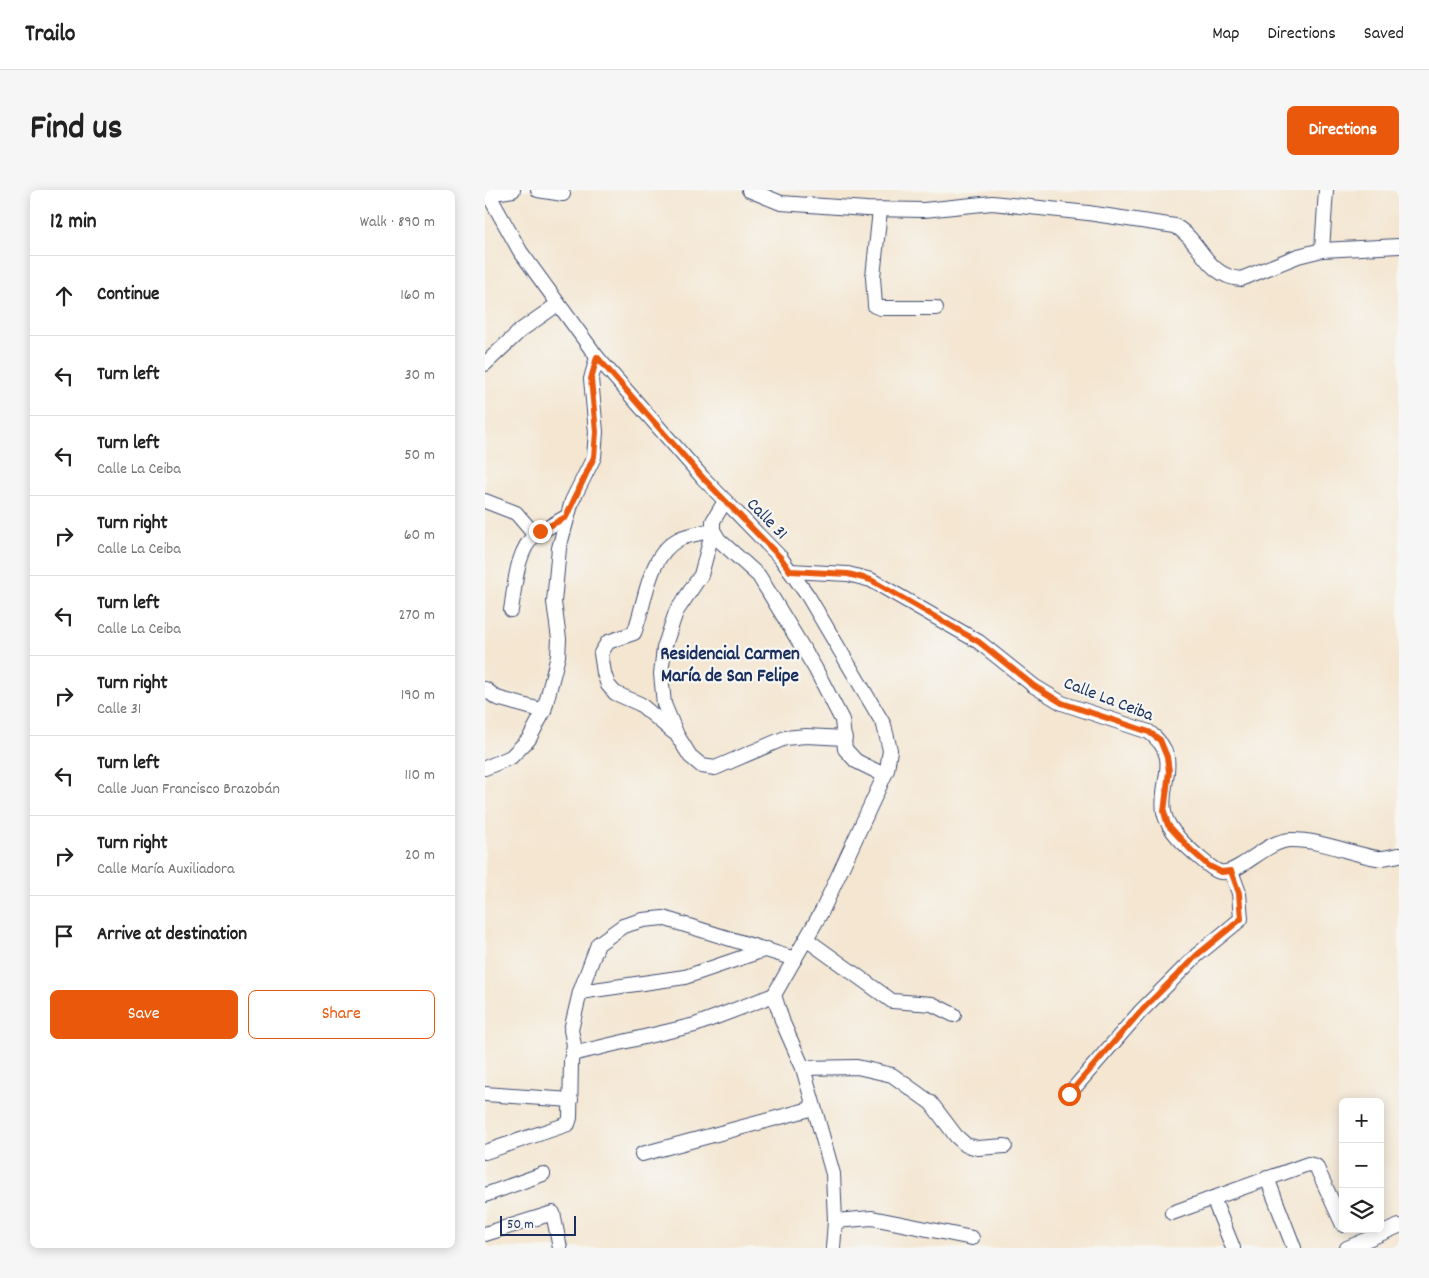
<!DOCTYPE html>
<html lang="en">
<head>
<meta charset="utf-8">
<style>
  body { margin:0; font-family:Dekko,sans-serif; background:#f6f6f6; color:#222 }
  .controls { position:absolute; right:15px; bottom:15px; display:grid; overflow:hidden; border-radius:8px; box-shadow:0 2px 12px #0003 }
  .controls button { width:45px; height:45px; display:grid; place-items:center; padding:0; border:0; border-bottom:1px solid #e0e0e0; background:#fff; color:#222; font:25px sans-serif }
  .scale { position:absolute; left:15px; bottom:12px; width:76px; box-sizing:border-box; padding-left:5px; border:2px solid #1b2f5e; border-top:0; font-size:14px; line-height:18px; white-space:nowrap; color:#1b2f5e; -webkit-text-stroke:4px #f6f6f2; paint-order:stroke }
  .stop { position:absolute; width:15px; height:15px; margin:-11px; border:4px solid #ea580c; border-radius:50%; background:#fff }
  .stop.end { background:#ea580c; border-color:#fff; box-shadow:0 1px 5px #0008 }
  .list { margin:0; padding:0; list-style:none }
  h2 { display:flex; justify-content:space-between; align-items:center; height:65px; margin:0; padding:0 20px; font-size:21px }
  h2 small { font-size:16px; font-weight:400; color:#767676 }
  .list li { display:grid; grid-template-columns:32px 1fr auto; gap:15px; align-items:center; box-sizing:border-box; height:80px; padding:0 20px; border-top:1px solid #e0e0e0 }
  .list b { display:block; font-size:19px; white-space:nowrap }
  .list p { margin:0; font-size:16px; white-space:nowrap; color:#767676 }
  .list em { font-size:16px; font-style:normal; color:#767676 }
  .actions { display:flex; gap:10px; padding:15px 20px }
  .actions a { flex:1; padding:11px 0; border:1px solid #ea580c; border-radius:8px; text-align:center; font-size:18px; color:#ea580c }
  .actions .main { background:#ea580c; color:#fff }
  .icon { flex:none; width:28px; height:28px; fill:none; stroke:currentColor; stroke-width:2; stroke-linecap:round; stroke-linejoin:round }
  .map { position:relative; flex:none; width:914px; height:1058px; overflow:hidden; border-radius:8px }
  header { display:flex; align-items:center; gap:30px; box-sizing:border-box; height:70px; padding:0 25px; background:#fff; border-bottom:1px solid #e0e0e0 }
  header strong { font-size:24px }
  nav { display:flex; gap:28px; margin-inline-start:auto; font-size:18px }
  .intro { display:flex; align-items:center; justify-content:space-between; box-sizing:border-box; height:120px; padding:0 30px }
  h1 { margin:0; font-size:35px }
  .button { padding:12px 22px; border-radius:8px; background:#ea580c; color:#fff; font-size:18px; font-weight:700 }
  main { display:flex; gap:30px; padding:0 30px }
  aside { flex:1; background:#fff; border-radius:8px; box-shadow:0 2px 12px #0003 }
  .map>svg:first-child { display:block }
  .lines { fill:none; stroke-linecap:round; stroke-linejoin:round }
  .minor-casing { stroke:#3c4a6f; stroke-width:16 }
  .minor { stroke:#fff; stroke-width:14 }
  .route { stroke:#ea580c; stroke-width:6 }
  .labels { text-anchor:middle; stroke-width:4.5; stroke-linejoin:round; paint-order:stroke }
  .street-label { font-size:18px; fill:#1b2f5e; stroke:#f6f6f2 }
  .neighbourhood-label { font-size:19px; font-weight:bold; fill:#1b2f5e; stroke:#f6f6f2 }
</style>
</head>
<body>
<header>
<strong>Trailo</strong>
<nav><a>Map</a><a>Directions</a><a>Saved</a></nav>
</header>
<div class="intro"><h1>Find us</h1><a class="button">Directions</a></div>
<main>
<aside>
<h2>12 min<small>Walk · 890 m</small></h2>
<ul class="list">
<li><svg class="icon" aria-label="ahead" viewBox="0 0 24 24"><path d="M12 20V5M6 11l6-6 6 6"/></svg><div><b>Continue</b></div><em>160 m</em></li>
<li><svg class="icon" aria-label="left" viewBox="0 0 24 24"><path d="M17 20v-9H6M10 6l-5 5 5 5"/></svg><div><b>Turn left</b></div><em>30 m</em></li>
<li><svg class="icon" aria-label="left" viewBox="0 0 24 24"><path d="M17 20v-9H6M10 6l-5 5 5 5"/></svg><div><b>Turn left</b><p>Calle La Ceiba</p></div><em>50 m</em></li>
<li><svg class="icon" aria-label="right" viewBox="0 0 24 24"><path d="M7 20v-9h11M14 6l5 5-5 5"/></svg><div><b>Turn right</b><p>Calle La Ceiba</p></div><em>60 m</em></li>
<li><svg class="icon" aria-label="left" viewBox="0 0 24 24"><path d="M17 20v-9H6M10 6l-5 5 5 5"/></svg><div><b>Turn left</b><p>Calle La Ceiba</p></div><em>270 m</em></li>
<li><svg class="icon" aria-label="right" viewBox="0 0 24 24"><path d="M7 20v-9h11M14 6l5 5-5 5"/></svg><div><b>Turn right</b><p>Calle 31</p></div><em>190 m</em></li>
<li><svg class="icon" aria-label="left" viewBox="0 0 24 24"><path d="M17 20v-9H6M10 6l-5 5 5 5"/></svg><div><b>Turn left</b><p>Calle Juan Francisco Brazobán</p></div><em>110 m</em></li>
<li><svg class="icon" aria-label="right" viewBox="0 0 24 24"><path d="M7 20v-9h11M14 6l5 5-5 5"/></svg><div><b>Turn right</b><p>Calle María Auxiliadora</p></div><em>20 m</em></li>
<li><svg class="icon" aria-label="arrive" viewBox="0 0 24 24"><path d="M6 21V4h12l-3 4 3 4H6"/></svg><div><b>Arrive at destination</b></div></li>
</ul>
<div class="actions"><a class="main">Save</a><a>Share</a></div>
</aside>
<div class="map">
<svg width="914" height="1058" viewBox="0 0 914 1058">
  <rect width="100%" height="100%" fill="#f6f6f2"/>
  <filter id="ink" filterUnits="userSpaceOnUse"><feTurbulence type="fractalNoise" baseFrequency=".02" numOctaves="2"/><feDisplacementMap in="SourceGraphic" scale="10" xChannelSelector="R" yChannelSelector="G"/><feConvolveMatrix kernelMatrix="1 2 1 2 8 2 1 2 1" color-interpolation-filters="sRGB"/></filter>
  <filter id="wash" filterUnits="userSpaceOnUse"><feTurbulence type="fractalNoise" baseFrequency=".0096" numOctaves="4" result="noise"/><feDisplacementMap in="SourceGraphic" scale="20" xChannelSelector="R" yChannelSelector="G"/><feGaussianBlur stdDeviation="1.12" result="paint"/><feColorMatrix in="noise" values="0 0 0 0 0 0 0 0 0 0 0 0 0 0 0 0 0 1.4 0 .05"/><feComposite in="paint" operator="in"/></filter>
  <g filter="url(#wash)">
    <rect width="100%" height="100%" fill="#f4e6d1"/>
  </g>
  <g filter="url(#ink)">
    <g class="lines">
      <defs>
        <g id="minor">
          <polyline points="1,0 35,61 112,167 218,288 295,367 323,406 399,535 405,560 402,580 337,721 289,805 298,833 318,878 348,984 350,1031 348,1058"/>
          <polyline points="53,0 78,4"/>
          <path d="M264 0 296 13 381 19 439 20 507 13 603 23 690 36C717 51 720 86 756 89L813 66 837 60 914 56"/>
          <polyline points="3,4 28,0"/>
          <polyline points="395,20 388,87 390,116 396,118 451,118"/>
          <polyline points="837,60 841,0"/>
          <polyline points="0,174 36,140 73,114"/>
          <polyline points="0,311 31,323 50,345 81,327"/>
          <polyline points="240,311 228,331 228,340 234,350 274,386 330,478 357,530 360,559 371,571 399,585"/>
          <polyline points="228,340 216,385 191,422 179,458 176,484 179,514 192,545 205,566 217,576 230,578 300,548 321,546 360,548"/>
          <path d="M305 381 363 384 386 390 494 452 549 496 577 513 664 542C698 568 674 590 679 622 682 640 703 658 716 669 722 674 728 680 735 682 753 686 781 650 806 650 837 650 862 663 892 668 898 669 907 666 914 665"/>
          <path d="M26 420C30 397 31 361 50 345"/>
          <polyline points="0,499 12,508 59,521"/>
          <path d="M188 542 155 514 130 503 123 495 119 483 116 463 123 452 149 443C161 413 162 366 194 349 204 344 218 343 228 340"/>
          <polyline points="0,578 26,567 44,549 59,521 73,466 74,449 69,412 74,358 87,311 109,267 111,242 106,189 112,167"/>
          <polyline points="321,749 407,811 447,814 469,825"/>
          <polyline points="95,802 200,787 282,759"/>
          <polyline points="87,864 210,835 289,805"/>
          <polyline points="318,878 372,877 407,885 446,913 471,946 481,955 493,958 520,956"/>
          <polyline points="0,904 86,910"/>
          <polyline points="584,904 655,822 712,765 756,729 754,703 746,681"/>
          <polyline points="0,962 83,934 85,928 86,871 89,855 86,840 95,802 113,754 138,736 158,730 178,728 310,769"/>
          <polyline points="157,964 329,918"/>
          <polyline points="782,988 809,1058"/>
          <polyline points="0,1005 58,984"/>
          <polyline points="728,1008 748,1058"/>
          <polyline points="687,1023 823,974 831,976 858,1035"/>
          <polyline points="350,1031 387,1028 487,1048"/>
          <polyline points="0,1044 68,1023 75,1058"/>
          <polyline points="862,1058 914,1036"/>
        </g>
      </defs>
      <use href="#minor" class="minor-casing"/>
      <use href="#minor" class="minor"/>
    </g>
  </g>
  <g class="lines" filter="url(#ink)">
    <polyline class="route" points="55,341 81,327 109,267 111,242 106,189 112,167 218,288 295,367 305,381 363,384 386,390 494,452 549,496 577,513 664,542 675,550 682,567 684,581 679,622 683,635 706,660 724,676 736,682 746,681 754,703 756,729 712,765 655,822 584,904"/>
  </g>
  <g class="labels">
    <g class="street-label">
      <text transform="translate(283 328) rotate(46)" y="6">Calle 31</text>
      <text transform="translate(624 508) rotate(21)" y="6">Calle La Ceiba</text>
    </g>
    <g class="neighbourhood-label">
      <text x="245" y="469">Residencial Carmen<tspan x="245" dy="22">María de San Felipe</tspan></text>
    </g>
  </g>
</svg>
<div class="controls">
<button>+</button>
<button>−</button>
<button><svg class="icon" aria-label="layers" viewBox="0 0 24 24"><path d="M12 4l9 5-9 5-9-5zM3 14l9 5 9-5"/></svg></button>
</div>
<div class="scale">50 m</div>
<div class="stop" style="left:584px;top:904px"></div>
<div class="stop end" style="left:55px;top:341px"></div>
</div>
</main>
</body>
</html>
